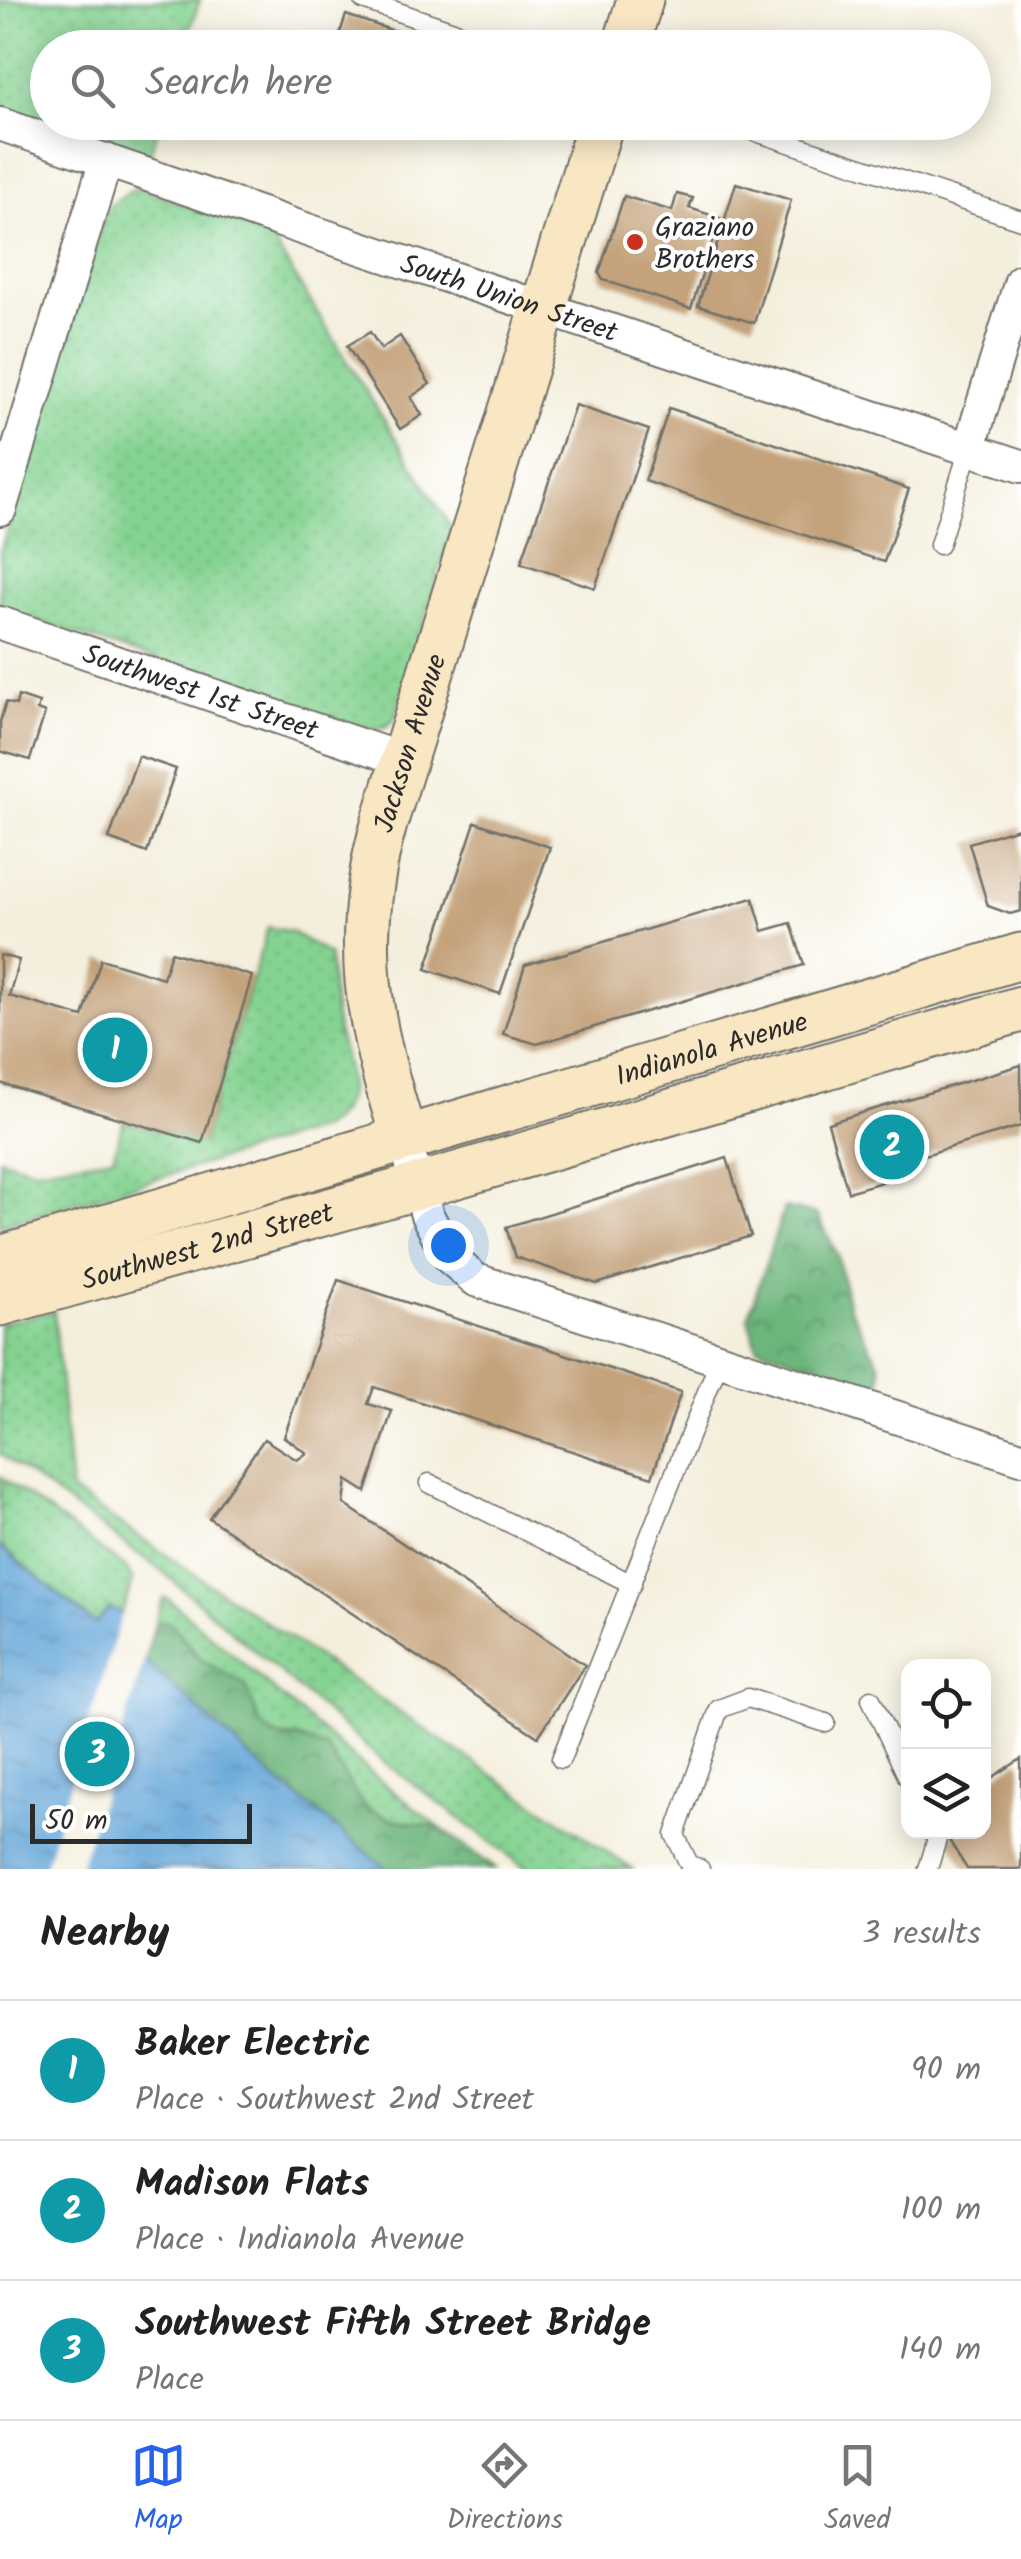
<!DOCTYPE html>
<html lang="en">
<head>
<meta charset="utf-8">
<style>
  body { margin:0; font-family:Kalam,sans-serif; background:#f6f6f6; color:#222 }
  .controls { position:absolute; right:30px; bottom:30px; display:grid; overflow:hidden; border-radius:20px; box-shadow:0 5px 25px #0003 }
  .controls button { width:90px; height:90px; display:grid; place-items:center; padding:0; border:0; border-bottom:2px solid #e0e0e0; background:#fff; color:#222; font:50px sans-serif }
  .scale { position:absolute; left:30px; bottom:25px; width:222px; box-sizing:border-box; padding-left:10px; border:5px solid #2b2b2b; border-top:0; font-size:28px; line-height:35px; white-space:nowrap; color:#2b2b2b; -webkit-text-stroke:8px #fff; paint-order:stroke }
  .you { position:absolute; left:448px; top:1245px; width:35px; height:35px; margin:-25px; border:8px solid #fff; border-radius:50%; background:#1a73e8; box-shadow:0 0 0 15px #1a73e833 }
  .badge { display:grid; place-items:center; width:65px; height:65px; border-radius:50%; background:#2563eb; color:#fff; font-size:32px; font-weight:700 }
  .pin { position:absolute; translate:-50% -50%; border:5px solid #fff; box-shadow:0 2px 10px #0006 }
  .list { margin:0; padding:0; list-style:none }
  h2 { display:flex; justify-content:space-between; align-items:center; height:130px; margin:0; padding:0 40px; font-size:42px }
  h2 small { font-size:32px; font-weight:400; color:#767676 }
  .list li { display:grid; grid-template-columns:65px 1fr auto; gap:30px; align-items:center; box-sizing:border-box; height:140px; padding:0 40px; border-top:2px solid #e0e0e0 }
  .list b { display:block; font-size:38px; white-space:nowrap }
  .list p { margin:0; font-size:32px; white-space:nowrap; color:#767676 }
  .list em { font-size:32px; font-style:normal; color:#767676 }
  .icon { flex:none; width:55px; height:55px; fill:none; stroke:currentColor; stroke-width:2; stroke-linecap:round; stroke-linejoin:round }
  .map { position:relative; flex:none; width:1021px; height:1869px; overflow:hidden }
  .search { position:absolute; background:#fff; box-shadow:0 5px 25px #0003; left:30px; right:30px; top:30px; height:110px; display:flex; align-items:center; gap:25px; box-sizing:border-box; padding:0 35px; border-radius:55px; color:#767676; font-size:38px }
  .sheet { height:550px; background:#fff }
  nav { display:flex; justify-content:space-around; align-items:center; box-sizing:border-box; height:140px; border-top:2px solid #e0e0e0; background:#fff; font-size:28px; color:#767676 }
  nav a { display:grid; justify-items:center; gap:5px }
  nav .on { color:#2563eb }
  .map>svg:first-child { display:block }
  .grass { fill:url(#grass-dots); stroke:#587f5e; stroke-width:2.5 }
  .forest { fill:url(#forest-crowns); stroke:#4c7054; stroke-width:2.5 }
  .water { fill:url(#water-ripples); stroke:#486882; stroke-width:2.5 }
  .pier { fill:#f4efdd }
  .building { fill:#c4a37b }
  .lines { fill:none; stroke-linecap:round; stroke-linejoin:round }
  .lane-casing { stroke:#717069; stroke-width:21 }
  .street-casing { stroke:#717069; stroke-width:36 }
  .secondary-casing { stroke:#717069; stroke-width:49 }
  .lane { stroke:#fff; stroke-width:18 }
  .street { stroke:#fff; stroke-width:32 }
  .secondary { stroke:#f9e7c3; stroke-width:45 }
  .poi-dot { fill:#c8321e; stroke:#fff; stroke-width:4 }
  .labels { text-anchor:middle; stroke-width:8; stroke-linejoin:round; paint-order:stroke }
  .poi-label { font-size:28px; fill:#2b2b2b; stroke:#fff; text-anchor:start }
  .street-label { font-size:28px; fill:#2b2b2b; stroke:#fff }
</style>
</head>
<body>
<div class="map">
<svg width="1021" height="1869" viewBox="0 0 1021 1869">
  <defs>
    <pattern id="grass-dots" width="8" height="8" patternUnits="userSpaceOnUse" patternTransform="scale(2.5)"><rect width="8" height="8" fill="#85d392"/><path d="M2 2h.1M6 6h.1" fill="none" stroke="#73b57e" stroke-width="1.8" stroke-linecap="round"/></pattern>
    <pattern id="forest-crowns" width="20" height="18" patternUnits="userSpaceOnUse" patternTransform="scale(2.5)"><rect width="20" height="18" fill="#6cb57c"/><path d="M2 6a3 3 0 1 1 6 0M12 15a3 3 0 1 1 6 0" fill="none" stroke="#599366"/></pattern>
    <pattern id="water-ripples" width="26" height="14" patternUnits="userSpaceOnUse" patternTransform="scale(2.5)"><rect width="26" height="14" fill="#64a6d8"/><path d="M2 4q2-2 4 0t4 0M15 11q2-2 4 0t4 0" fill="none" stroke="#5387af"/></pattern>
  </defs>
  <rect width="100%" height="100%" fill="#fff"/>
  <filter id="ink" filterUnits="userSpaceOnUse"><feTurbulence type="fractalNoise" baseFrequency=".01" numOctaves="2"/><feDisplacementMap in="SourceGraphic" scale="20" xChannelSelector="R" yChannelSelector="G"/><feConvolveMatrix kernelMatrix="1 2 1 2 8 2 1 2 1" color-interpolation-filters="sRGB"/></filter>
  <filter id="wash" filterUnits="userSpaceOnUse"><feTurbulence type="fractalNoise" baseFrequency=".0048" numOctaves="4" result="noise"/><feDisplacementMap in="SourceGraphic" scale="40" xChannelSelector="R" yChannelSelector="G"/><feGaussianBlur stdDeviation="2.25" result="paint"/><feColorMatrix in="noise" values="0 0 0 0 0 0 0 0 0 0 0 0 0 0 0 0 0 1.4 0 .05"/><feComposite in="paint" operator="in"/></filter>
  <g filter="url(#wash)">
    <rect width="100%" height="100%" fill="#f4efdd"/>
    <g class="grass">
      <polygon points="0,0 200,0 184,47 48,48 48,122 160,123 148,160 0,111"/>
      <path d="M137 187 269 235 452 529 394 720C384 729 377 731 364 729L0 609V552L101 225 111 205Z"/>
      <path d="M268 927 292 932 329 955C331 977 332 998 335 1019 342 1060 367 1099 323 1128L0 1226V1158L34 1169 113 1157 124 1120 202 1142Z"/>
      <polygon points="54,1311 71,1491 632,1869 527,1869 379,1758 163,1572 0,1454 0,1323"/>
      <polygon points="0,1476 125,1567 133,1580 122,1613 109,1608 95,1624 0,1546"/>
      <polygon points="163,1598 168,1599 368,1771 440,1828 391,1819 364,1807 327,1749 298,1738 274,1736 261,1726 244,1685 202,1660 164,1621 155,1623"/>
    </g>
    <g class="forest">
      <polygon points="784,1208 817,1214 837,1254 849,1307 880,1365 881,1386 757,1347 748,1318"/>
      <polygon points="164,1621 172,1624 202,1660 245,1685 261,1726 274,1736 298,1738 327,1749 364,1807 391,1819 440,1828 496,1869 387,1869 263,1769 145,1661 155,1623"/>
    </g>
    <polygon class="water" points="0,1546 95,1624 110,1608 122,1613 125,1638 145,1661 263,1769 387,1869 0,1869"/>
    <polygon class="pier" points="124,1608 130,1636 146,1655 79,1869 44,1869"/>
    <g id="blocks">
      <g class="building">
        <polygon points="346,15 442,47 442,48 335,48"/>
        <polygon points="736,183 791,200 754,323 698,306"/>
        <polygon points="677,194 693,198 689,208 720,218 691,309 603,280 599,273 624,196 672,211"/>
        <polygon points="370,332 381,349 400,336 430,384 411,397 422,415 400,429 347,346"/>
        <polygon points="575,405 649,430 595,588 521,563"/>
        <polygon points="669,408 909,489 884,562 645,481"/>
        <polygon points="18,696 39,703 37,710 45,713 30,760 0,751 0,722 6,702 16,705"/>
        <polygon points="138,756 176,769 147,853 109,839"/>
        <polygon points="475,822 550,847 500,994 426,969"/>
        <polygon points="1021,827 1021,911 1010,914 988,906 969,843"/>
        <polygon points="753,898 763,931 791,923 804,965 537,1044 503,1034 525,965"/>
        <polygon points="171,952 252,976 202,1143 0,1083 0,955 19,960 9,996 83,1017 101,959 163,978"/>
        <polygon points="1021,1065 1021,1126 878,1169 882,1182 848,1192 828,1123"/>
        <polygon points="727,1158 751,1236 597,1284 515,1257 506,1227"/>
        <polygon points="338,1280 681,1392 652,1477 374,1387 368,1404 392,1411 366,1492 347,1480 344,1504 585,1665 538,1737 209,1518 264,1439 297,1460 307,1453 284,1437"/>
        <polygon points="1021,1759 1021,1869 967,1869 944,1832 984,1832 984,1783"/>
      </g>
    </g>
  </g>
  <g filter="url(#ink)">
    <use href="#blocks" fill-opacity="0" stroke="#717069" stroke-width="2.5"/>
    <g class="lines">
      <defs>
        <g id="lane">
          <polyline points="363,0 503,48"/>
          <polyline points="726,122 1021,220"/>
          <polyline points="939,545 969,449"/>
          <polyline points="429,1483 632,1584"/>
          <polyline points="871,1699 908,1778"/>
          <polyline points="561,1759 720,1359"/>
          <polyline points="700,1869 689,1864 675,1835 719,1709 748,1698 826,1723"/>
          <polyline points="928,1869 937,1839 933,1832"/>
        </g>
        <g id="street">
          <path id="s1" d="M0 124 316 233 1021 466"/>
          <polyline points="969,449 1021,281"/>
          <polyline points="0,509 106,160"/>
          <path id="s2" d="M0 623 404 760"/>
          <polyline points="404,1138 427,1215 450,1258 476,1280 1021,1458"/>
        </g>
        <g id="secondary">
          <polyline points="625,48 640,0"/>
          <path id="s3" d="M404 1138C368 1024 351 941 384 824L601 122"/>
          <path id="s4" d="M0 1259 1021 956"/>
          <path id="s5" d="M0 1303 416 1187 1021 1009"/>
        </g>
      </defs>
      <use href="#lane" class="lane-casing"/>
      <use href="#street" class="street-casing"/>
      <use href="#secondary" class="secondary-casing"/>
      <use href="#lane" class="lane"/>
      <use href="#street" class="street"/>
      <use href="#secondary" class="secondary"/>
    </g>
  </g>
  <circle class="poi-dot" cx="635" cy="242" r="10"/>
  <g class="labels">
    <g class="poi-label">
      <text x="655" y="236">Graziano<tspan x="655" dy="32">Brothers</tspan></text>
    </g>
    <g class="street-label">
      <text dy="10" stroke="none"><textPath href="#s1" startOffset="538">South Union Street</textPath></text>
      <text dy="10" stroke="none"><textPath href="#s2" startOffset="212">Southwest 1st Street</textPath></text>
      <text dy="10" stroke="none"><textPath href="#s3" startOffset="405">Jackson Avenue</textPath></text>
      <text dy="10" stroke="none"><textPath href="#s4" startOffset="742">Indianola Avenue</textPath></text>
      <text dy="10" stroke="none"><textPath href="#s5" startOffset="215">Southwest 2nd Street</textPath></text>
    </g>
  </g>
</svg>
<div class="controls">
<button><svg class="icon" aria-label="locate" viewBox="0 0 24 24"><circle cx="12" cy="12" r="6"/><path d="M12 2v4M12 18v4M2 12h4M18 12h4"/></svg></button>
<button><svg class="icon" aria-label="layers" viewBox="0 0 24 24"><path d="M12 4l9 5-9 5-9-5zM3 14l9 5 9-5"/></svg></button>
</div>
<div class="scale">50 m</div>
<div class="you"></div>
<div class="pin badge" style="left:115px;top:1050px;background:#0f9aa8">1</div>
<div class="pin badge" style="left:892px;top:1147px;background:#0f9aa8">2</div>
<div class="pin badge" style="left:97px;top:1754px;background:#0f9aa8">3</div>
<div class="search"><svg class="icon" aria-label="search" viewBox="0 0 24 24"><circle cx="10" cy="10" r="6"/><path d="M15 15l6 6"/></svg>Search here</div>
</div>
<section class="sheet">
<h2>Nearby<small>3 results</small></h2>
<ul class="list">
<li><span class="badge" style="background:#0f9aa8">1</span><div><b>Baker Electric</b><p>Place · Southwest 2nd Street</p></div><em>90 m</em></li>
<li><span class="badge" style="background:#0f9aa8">2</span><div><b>Madison Flats</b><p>Place · Indianola Avenue</p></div><em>100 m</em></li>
<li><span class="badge" style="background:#0f9aa8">3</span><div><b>Southwest Fifth Street Bridge</b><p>Place</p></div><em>140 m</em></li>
</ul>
</section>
<nav>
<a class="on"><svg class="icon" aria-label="map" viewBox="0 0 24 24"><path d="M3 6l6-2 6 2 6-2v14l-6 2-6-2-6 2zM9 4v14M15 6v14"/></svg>Map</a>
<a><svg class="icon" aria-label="directions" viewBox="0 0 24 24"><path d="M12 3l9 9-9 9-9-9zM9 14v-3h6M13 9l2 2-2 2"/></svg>Directions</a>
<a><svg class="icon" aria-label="saved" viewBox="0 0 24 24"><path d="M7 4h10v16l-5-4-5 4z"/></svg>Saved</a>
</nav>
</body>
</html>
